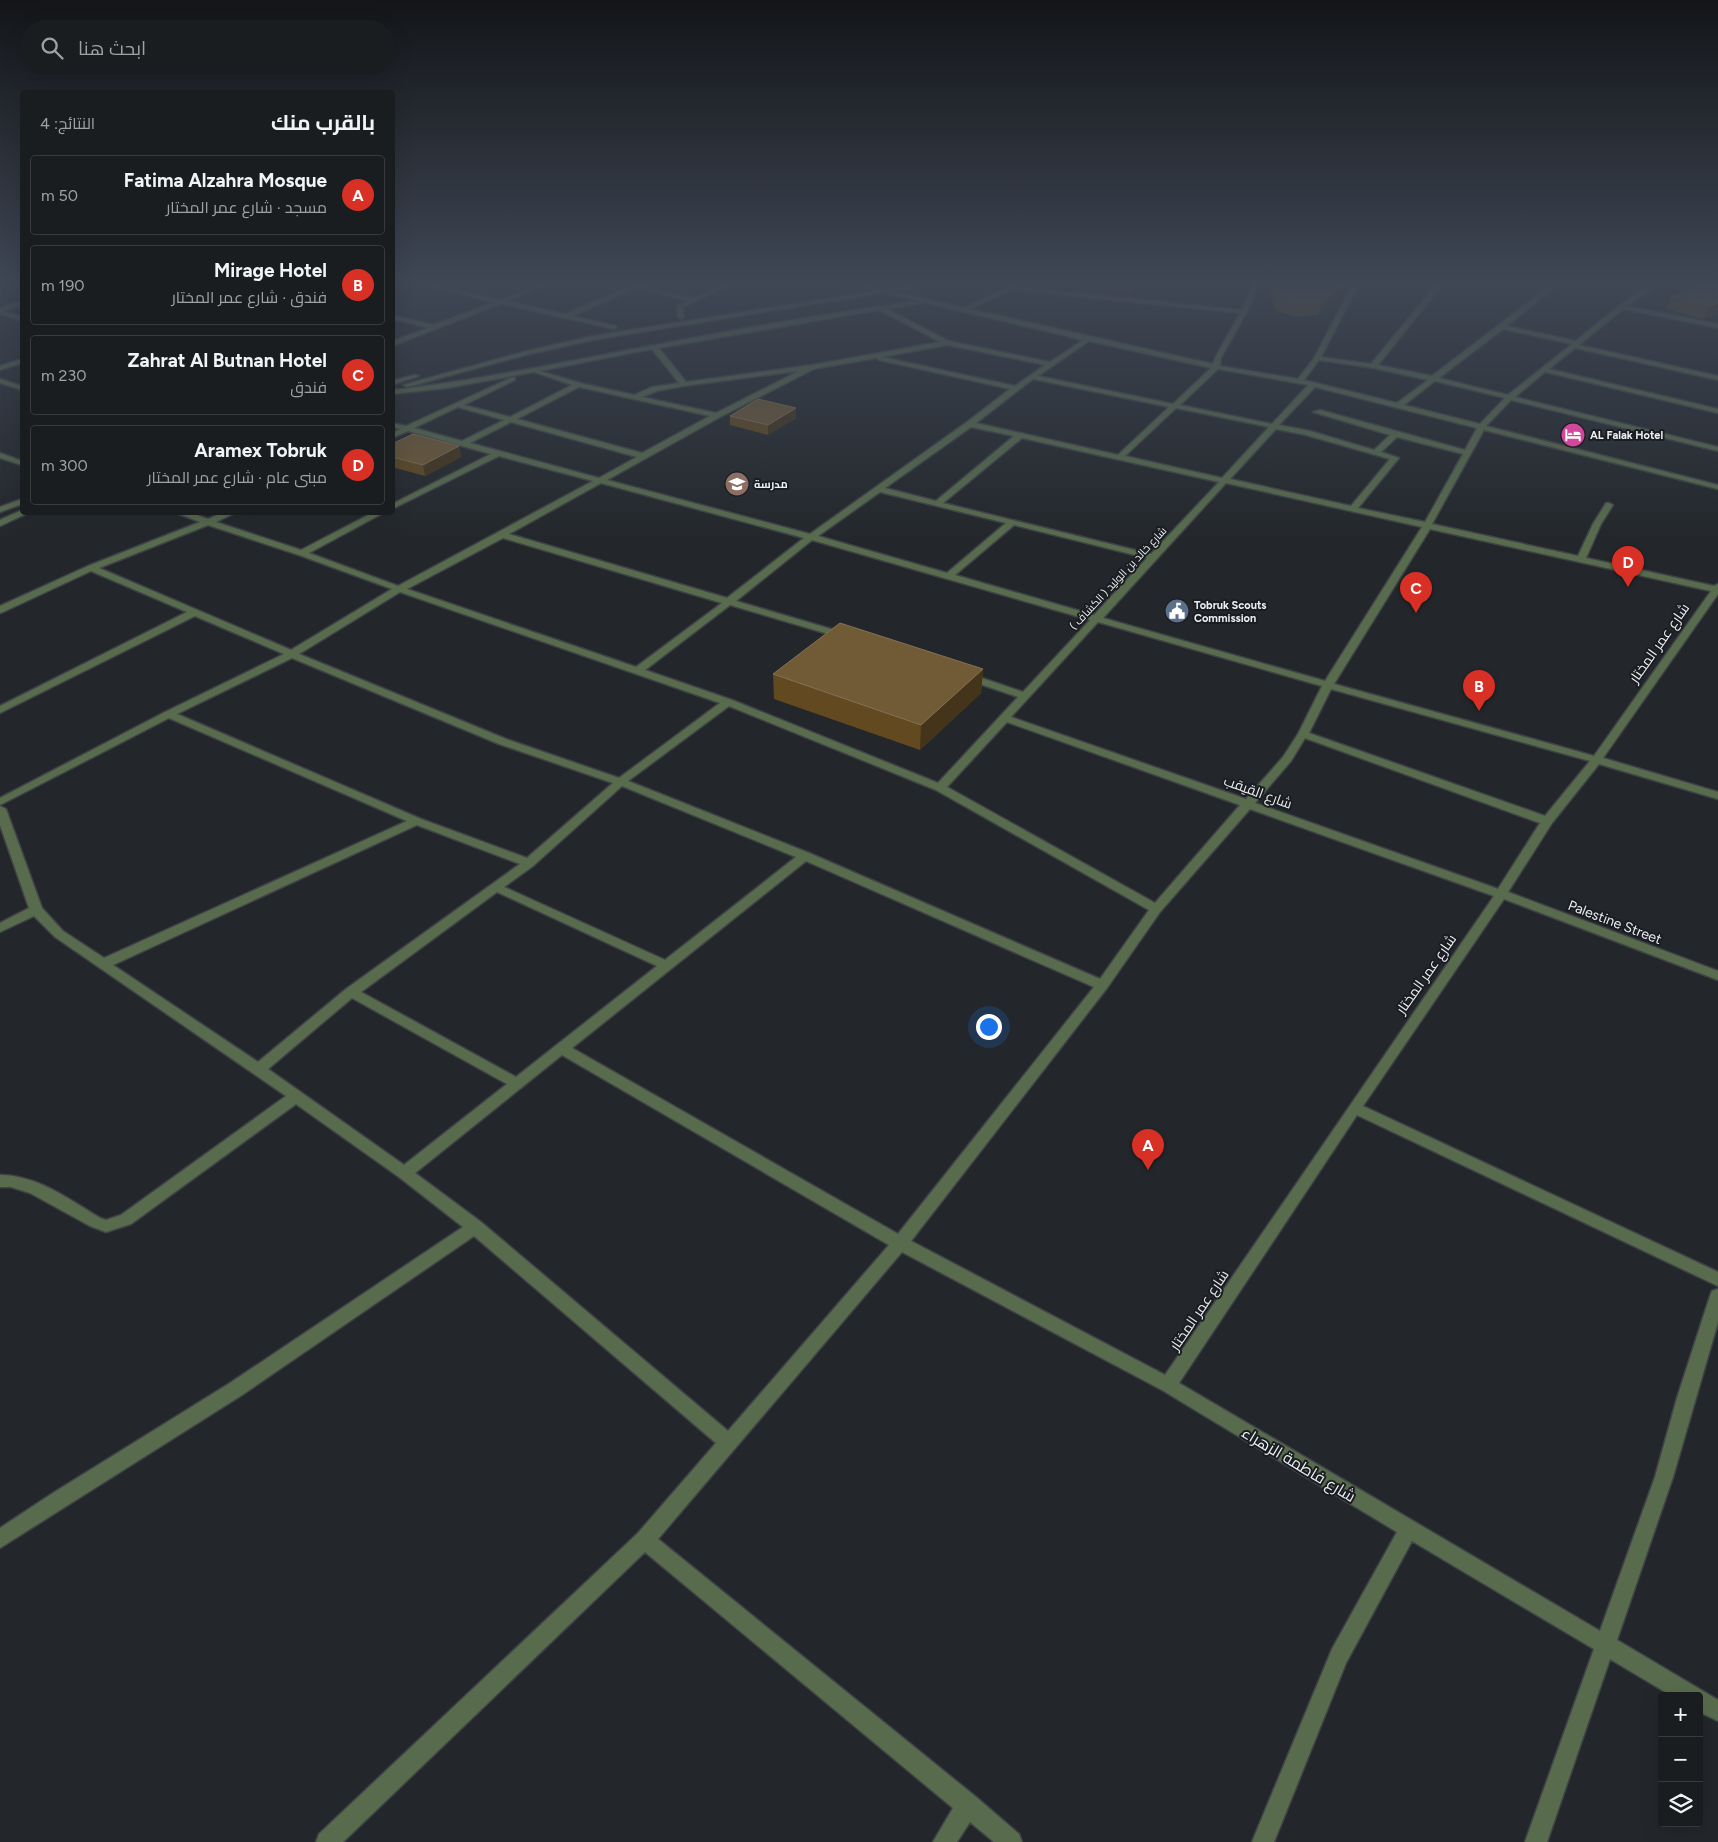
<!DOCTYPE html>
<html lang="ar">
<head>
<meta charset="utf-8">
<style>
  body { margin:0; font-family:Figtree,Cairo,sans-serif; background:#272a2d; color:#f1f3f6; direction:rtl }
  .controls { position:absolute; right:15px; bottom:15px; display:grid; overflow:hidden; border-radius:5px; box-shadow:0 5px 20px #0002 }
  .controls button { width:45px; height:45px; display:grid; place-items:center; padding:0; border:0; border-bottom:1px solid #383b3e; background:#1a1d20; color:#f1f3f6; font:25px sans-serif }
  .you { position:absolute; left:988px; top:1026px; width:18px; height:18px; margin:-12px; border:4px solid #fff; border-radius:50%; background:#1a73e8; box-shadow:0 0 0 8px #1a73e833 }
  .badge { display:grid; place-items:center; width:32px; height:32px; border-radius:50%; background:#d93025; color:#fff; font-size:16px; font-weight:700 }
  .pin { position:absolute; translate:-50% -41px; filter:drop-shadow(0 1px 2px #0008) }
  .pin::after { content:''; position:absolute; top:26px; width:18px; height:15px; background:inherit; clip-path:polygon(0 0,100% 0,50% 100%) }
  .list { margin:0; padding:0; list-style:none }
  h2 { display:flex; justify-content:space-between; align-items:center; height:65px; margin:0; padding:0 20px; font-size:21px }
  h2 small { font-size:16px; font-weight:400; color:#9fa2a5 }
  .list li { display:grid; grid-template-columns:32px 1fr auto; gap:15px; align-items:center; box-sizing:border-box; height:80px; margin:0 10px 10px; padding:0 10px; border:1px solid #383b3e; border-radius:5px }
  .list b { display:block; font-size:19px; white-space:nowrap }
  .list p { margin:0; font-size:16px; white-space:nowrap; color:#9fa2a5 }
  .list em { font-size:16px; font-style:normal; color:#9fa2a5 }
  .icon { flex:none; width:28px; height:28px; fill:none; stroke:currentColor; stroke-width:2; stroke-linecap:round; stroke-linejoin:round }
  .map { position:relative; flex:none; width:1718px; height:1842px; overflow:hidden; direction:ltr }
  .search { position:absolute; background:#1a1d20; box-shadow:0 5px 20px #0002; left:20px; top:20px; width:375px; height:55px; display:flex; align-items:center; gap:12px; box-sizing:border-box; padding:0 18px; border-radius:28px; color:#9fa2a5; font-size:19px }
  .panel { position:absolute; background:#1a1d20; box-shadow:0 5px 20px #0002; left:20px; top:90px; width:375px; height:425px; border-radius:5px; direction:rtl }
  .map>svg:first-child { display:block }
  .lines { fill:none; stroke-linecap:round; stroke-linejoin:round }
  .minor-casing { stroke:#3f4347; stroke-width:3 }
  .minor { fill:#586c4d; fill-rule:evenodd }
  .wall { fill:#62491f }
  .shaded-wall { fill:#43341a }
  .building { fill:#715a36; stroke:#847253 }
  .labels { text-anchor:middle; stroke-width:4; stroke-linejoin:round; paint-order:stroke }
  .far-poi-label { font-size:11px; font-weight:bold; fill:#eceff2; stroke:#1a1d21; text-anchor:start }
  .far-street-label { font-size:11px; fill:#eceff2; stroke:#1a1d21 }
  .street-label { font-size:14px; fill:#eceff2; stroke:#1a1d21 }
  .near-street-label { font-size:16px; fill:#eceff2; stroke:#1a1d21 }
</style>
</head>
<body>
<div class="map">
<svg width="1718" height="1842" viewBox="0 0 1718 1842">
  <rect width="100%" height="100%" fill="#23272b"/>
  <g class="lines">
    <defs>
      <g id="minor">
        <polygon points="418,284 428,284 500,300 541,284 549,284 507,301 565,314 630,286 630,284 644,284 642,286 692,298 726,284 733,284 683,307 684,317 681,319 678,317 677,306 687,301 637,288 572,316 616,326 617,327 614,329 501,304 392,346 392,341 428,328 392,319 392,315 434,325 494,302"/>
        <path d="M850 284H859L883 289 929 284 926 286 892 291 964 308 1006 288 1001 284H1008L1012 286 1242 310 1253 284H1259L1247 312 1221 358 1220 366 1298 379 1314 358 1353 284H1359L1321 357 1371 364 1434 287 1417 284H1443L1378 365 1432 376 1552 284H1558L1507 326 1576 341C1591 329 1643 283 1659 284L1627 306 1718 324V328L1623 309 1579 345 1718 376V380L1575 348 1549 369 1718 409V413L1545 372 1515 397 1718 447V451L1511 400 1486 426 1718 485V489L1484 430 1432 524 1578 556 1593 524 1606 503H1609L1613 505 1601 524 1586 558 1714 586 1718 584V594L1603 758 1718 792V799L1599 764 1552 823 1508 892 1718 971V980L1504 899 1363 1106 1718 1272V1286L1357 1115 1179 1383 1600 1631 1655 1477 1677 1398 1710 1296 1712 1291 1718 1289V1322L1673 1477 1617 1640 1718 1700V1721L1699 1712V1696H1672L1610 1659 1547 1842H1525L1594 1649 1412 1541 1346 1663 1274 1842H1252L1332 1649 1397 1532 1162 1390 902 1252 658 1539 976 1797 1019 1834 1022 1842H994L970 1822 957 1842H933L953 1808 645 1552 343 1842H316L319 1834 638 1533 716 1443 474 1236 242 1395 0 1548V1528L53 1493 230 1383 463 1227 399 1177 296 1104 131 1224 106 1232 90 1226 30 1193 11 1187H0V1175C37 1175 70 1200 100 1218L106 1220 121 1215 286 1096 55 937 34 916 0 932V923L29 908 0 825V806L6 809 42 908 63 931 104 958 407 821 169 718 0 805V798L165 712 284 654 195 616 0 713V706L187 612 91 571 3 612 0 613V606L88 566 200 522 174 512H188L208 519 224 512H237L216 522 301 550 374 512H385L309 553 398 586 593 481 499 456 392 509V504L491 454 408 431 392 438V433L400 429 392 427V423L406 426 513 377 515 378V380L464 405 510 417 572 385 534 372 447 388 392 394V390C458 383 522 370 587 358 697 337 808 315 920 301L883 293 593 340 526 355 407 387 403 385 523 352 593 336 874 291ZM1011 290 1240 313 1215 358 1213 364 970 309ZM925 303 1083 340 1050 362 949 341 887 309ZM879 310 940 342 812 365 686 382 659 348ZM1503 329 1572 344 1508 395 1439 378ZM1089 341 1211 368 1173 404 1038 376ZM947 345 1045 365 1015 386 882 357ZM652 349 679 383 652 387 634 395 580 383 540 371ZM876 358 879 360 1010 389 967 422 810 534 607 480 720 417 814 369ZM1319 360 1373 368 1428 380 1397 403 1304 380ZM1218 369 1308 385 1272 424 1180 405ZM799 371 716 413 642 397 657 391 684 386ZM1033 379 1169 407 1118 455 976 423ZM1435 381 1505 398 1480 424 1404 405ZM579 387 710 416 642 453 517 419ZM1315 387 1477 428 1465 450 1320 410 1313 412 1390 435 1374 450 1310 431 1279 425ZM458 407 504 420 462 441 414 428ZM1176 408 1269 427 1222 478 1125 456ZM511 422 637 457 599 478 470 443ZM971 427 1014 436 936 501 885 488ZM1276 429 1306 435 1390 459 1351 506 1230 479ZM1397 437 1463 454 1425 522 1358 508 1399 458 1381 452ZM1022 438 1219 482 1151 554 943 503ZM601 483 804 538 727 598 509 534ZM1226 483 1422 527 1325 681 1103 618ZM880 492 1006 523 947 573 818 536ZM208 525 299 555 392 589 291 650 99 568ZM1014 525 1147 558 1094 615 955 575ZM1430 529 1711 591 1594 756 1334 684ZM503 538 722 603 636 667 407 589ZM812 540 1090 620 1023 692 970 674H962V678L1018 697 938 783 732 700 645 670 730 605 842 638H848V634L736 601ZM400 592 720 703 619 778 506 739 299 654ZM1098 622 1322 686 1298 734 1283 757 1246 799 1011 717ZM292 658 499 744 613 783 527 858 421 819 177 714ZM1331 689 1590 761 1545 816 1309 733ZM729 706 936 790 1149 910 1100 979 809 853 628 781ZM1007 722 1240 805 1155 903 947 787ZM1305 738 1540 823 1498 889 1255 803 1291 761ZM622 786 796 857 665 960 504 887 533 866ZM1250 809 1494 896 1165 1375 911 1241 1107 988 1160 912ZM417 825 520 864 346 989 258 1062 113 965ZM806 861 1094 987 898 1234 572 1048ZM497 892 657 966 516 1077 361 992ZM352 998 507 1084 404 1165 268 1069ZM562 1055 889 1245 728 1431 481 1222 415 1173Z"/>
        <polygon points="1692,284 1718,285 1718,289 1695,286"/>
        <polygon points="22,301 22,305 3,311 22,317 22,321 0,314 0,308"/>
        <polygon points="22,359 22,363 0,370 0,366"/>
        <polygon points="414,375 419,376 392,385 392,381"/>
        <polygon points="0,379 22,386 22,390 0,383"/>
        <polygon points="0,453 22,461 22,465 0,458"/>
        <polygon points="22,499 22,504 0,512 0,507"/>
        <polygon points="22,510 22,512 30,512 0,526 0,520"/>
      </g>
    </defs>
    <use href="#minor" class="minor-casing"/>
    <use href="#minor" class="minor"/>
  </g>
  <g class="wall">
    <polygon points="1101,284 1139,284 1131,294 1100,290"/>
    <polygon points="1269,284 1351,284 1344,297 1318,315 1295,317 1275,310 1268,289"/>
    <polygon points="1718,287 1704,319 1666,309 1670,296"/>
    <polygon points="796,408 796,418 768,435 730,425 730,416"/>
    <polygon points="392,444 459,446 461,457 425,476 392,467"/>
    <polygon points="983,669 981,693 920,750 774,699 773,674"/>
  </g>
  <g class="shaded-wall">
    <polygon points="1132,284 1139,284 1131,294"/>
    <polygon points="1347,284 1351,284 1344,297 1318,315 1321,303"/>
    <polygon points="1718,303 1718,314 1704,319 1709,306"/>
    <polygon points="796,408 796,418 768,435 768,425"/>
    <polygon points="459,446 461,457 425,476 423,465"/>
    <polygon points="983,669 981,693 920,750 921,725"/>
  </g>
  <g class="building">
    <polygon points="1272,284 1347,284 1321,303 1298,304 1278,298"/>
    <polygon points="1706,284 1718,287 1718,303 1709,306 1670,296"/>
    <polygon points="758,399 796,408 768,425 730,416"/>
    <polygon points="413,434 459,446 423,465 392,457 392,444"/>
    <polygon points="840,623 983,669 921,725 773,674"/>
  </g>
  <linearGradient id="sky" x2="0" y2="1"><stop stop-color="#131518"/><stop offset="0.52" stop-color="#3f4755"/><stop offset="1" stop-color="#3f4755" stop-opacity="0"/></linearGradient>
  <rect width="1718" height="542" fill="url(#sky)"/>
  <defs>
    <symbol id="hotel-disc" viewBox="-11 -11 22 22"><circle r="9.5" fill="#d1479c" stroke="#1a1d21"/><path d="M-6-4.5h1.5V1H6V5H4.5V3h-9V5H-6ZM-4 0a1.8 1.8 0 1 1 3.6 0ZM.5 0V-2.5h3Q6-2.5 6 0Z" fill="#fff"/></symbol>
    <symbol id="school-disc" viewBox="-11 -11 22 22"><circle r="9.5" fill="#8d6e63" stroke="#1a1d21"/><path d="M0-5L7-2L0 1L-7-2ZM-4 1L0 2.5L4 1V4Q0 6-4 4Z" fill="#fff"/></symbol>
    <symbol id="civic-disc" viewBox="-11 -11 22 22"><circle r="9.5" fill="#5c6f8a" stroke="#1a1d21"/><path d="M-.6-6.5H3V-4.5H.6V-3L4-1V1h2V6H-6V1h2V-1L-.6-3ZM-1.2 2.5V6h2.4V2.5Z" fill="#fff"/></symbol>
  </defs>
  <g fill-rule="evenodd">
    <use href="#hotel-disc" x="1559" y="421" width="28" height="28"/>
    <use href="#school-disc" x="723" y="470" width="28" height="28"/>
    <use href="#civic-disc" x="1163" y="597" width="28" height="28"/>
  </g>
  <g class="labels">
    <g class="far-poi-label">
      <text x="1590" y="439">AL Falak Hotel</text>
      <text x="754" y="488">مدرسة</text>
      <text x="1194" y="609">Tobruk Scouts<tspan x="1194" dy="13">Commission</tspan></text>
    </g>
    <g class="far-street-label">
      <text transform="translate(1118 578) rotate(-47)" y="4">شارع خالد بن الوليد ( الكشاف )</text>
    </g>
    <g class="street-label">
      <text transform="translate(1659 643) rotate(-55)" y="5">شارع عمر المختار</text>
      <text transform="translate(1258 792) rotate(20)" y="5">شارع القيقب</text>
      <text transform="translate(1615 922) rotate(21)" y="5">Palestine Street</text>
      <text transform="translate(1426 974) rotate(-55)" y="5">شارع عمر المختار</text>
      <text transform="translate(1199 1310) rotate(-56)" y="5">شارع عمر المختار</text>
    </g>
    <g class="near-street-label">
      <text transform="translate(1299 1464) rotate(31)" y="6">شارع فاطمة الزهراء</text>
    </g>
  </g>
</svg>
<div class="controls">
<button>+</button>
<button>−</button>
<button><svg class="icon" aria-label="layers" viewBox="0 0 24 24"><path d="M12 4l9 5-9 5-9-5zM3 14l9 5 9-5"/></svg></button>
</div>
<div class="you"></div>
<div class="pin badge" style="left:1148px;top:1170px">A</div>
<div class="pin badge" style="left:1479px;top:711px">B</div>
<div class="pin badge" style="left:1416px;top:613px">C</div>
<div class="pin badge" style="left:1628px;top:587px">D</div>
<div class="search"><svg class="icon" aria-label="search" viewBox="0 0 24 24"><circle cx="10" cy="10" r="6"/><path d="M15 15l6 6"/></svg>ابحث هنا</div>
<section class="panel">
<h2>بالقرب منك<small>النتائج: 4</small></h2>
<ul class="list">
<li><span class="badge">A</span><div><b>Fatima Alzahra Mosque</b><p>مسجد · شارع عمر المختار</p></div><em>50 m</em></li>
<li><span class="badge">B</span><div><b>Mirage Hotel</b><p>فندق · شارع عمر المختار</p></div><em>190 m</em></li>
<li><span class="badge">C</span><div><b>Zahrat Al Butnan Hotel</b><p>فندق</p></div><em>230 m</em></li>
<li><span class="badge">D</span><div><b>Aramex Tobruk</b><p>مبنى عام · شارع عمر المختار</p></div><em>300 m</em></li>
</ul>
</section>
</div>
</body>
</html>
